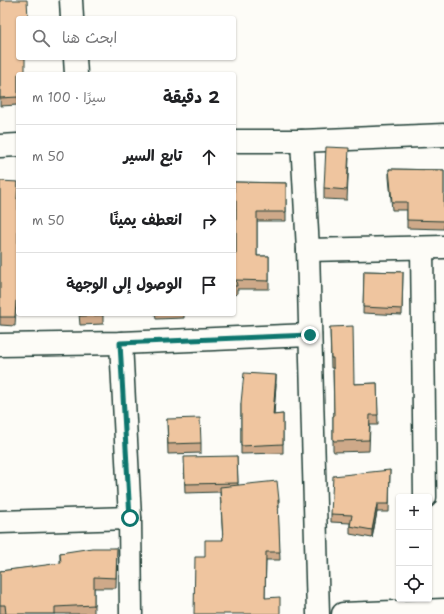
<!DOCTYPE html>
<html lang="ar">
<head>
<meta charset="utf-8">
<style>
  body { margin:0; font-family:"Shantell Sans","Playpen Sans Arabic",sans-serif; background:#f6f6f6; color:#202124; direction:rtl }
  .controls { position:absolute; right:12px; bottom:12px; display:grid; overflow:hidden; border-radius:4px; box-shadow:0 1px 3px #0004 }
  .controls button { width:36px; height:36px; display:grid; place-items:center; padding:0; border:0; border-bottom:1px solid #e0e0e0; background:#fff; color:#202124; font:20px sans-serif }
  .stop { position:absolute; width:12px; height:12px; margin:-9px; border:3px solid #0f766e; border-radius:50%; background:#fff }
  .stop.end { background:#0f766e; border-color:#fff; box-shadow:0 1px 4px #0008 }
  .list { margin:0; padding:0; list-style:none }
  h2 { display:flex; justify-content:space-between; align-items:center; height:52px; margin:0; padding:0 16px; font-size:17px }
  h2 small { font-size:13px; font-weight:400; color:#757577 }
  .list li { display:grid; grid-template-columns:26px 1fr auto; gap:12px; align-items:center; box-sizing:border-box; height:64px; padding:0 16px; border-top:1px solid #e0e0e0 }
  .list b { display:block; font-size:15px; white-space:nowrap }
  .list em { font-size:13px; font-style:normal; color:#757577 }
  .icon { flex:none; width:22px; height:22px; fill:none; stroke:currentColor; stroke-width:2; stroke-linecap:round; stroke-linejoin:round }
  .map { position:relative; flex:none; width:444px; height:614px; overflow:hidden; direction:ltr }
  .search { position:absolute; background:#fff; box-shadow:0 1px 3px #0004; left:16px; top:16px; width:220px; height:44px; display:flex; align-items:center; gap:10px; box-sizing:border-box; padding:0 14px; border-radius:4px; color:#757577; font-size:15px }
  .panel { position:absolute; background:#fff; box-shadow:0 1px 3px #0004; left:16px; top:72px; width:220px; height:244px; border-radius:4px; direction:rtl }
  .map>svg:first-child { display:block }
  .lines { fill:none; stroke-linecap:round; stroke-linejoin:round }
  .minor-casing { stroke:#1f3d34; stroke-width:25 }
  .minor { stroke:#fdfcf7; stroke-width:22 }
  .wall { fill:#cea989; stroke:#1f3d34 }
  .shaded-wall { fill:#a78a6f; stroke:#1f3d34 }
  .building { fill:#efc59f; stroke:#1f3d34 }
  .route { stroke:#0f766e; stroke-width:5 }
</style>
</head>
<body>
<div class="map">
<svg width="444" height="614" viewBox="0 0 444 614">
  <rect width="100%" height="100%" fill="#fdfcf7"/>
  <filter id="ink" filterUnits="userSpaceOnUse"><feTurbulence type="fractalNoise" baseFrequency=".025" numOctaves="2"/><feDisplacementMap in="SourceGraphic" scale="8" xChannelSelector="R" yChannelSelector="G"/><feConvolveMatrix kernelMatrix="1 2 1 2 8 2 1 2 1" color-interpolation-filters="sRGB"/></filter>
  <g filter="url(#ink)">
    <g class="lines">
      <defs>
        <g id="minor">
          <polyline points="71,0 72,18"/>
          <polyline points="75,58 76,74"/>
          <polyline points="234,141 302,141 444,135"/>
          <polyline points="302,141 308,250 318,614"/>
          <polyline points="0,146 18,145"/>
          <polyline points="422,248 425,497"/>
          <polyline points="308,250 444,247"/>
          <polyline points="121,343 130,518 131,614"/>
          <polyline points="0,345 121,343 310,335"/>
          <polyline points="0,522 130,518"/>
          <polyline points="343,614 444,610"/>
        </g>
      </defs>
      <use href="#minor" class="minor-casing"/>
      <use href="#minor" class="minor"/>
    </g>
    <g class="wall">
      <polygon points="0,0 18,18 18,105 0,106"/>
      <polygon points="349,158 347,200 324,199 324,188"/>
      <polygon points="389,169 444,170 444,229 407,228 407,210 392,210 389,177"/>
      <polygon points="0,181 18,199 18,309 16,309 15,326 0,325"/>
      <polygon points="234,182 286,183 286,221 257,221 257,256 269,256 269,289 237,289 237,294 234,295 234,255 236,254 236,209 234,209"/>
      <polygon points="364,271 403,272 402,315 363,313"/>
      <polygon points="79,314 103,314 103,324 80,325"/>
      <polygon points="155,314 184,314 184,318 156,319"/>
      <polygon points="330,327 354,384 377,383 378,425 370,425 369,451 334,452 333,450 333,416 334,416 333,368 331,368"/>
      <polygon points="276,384 274,415 283,414 283,453 241,454 241,403"/>
      <polygon points="167,419 201,443 201,453 168,454"/>
      <polygon points="237,456 238,485 279,500 279,508 278,508 280,560 266,560 265,598 280,614 205,557 223,540 220,492 185,493 184,466"/>
      <polygon points="390,470 389,512 377,512 372,538 350,534 350,523 331,522 331,514"/>
      <polygon points="117,548 116,588 94,588 94,614 0,614 0,571 60,564 60,553"/>
    </g>
    <g class="shaded-wall">
      <polygon points="276,375 276,384 273,423 273,415"/>
      <polygon points="377,504 377,512 372,538 372,530"/>
    </g>
    <g class="building">
      <polygon points="0,0 27,0 28,18 18,18 18,58 25,58 25,74 18,74 18,97 0,98"/>
      <polygon points="326,147 349,148 347,190 324,188"/>
      <polygon points="389,169 444,170 444,221 407,220 407,202 392,202"/>
      <polygon points="0,181 18,182 17,199 18,199 18,301 16,301 15,317 0,317"/>
      <polygon points="234,182 286,183 286,212 257,212 257,256 269,256 269,281 236,280 237,286 234,286 234,255 236,254 236,201 234,200"/>
      <polygon points="364,271 403,272 402,309 363,307"/>
      <polygon points="79,314 103,314 103,315 80,316"/>
      <polygon points="353,326 354,384 377,383 378,415 370,415 369,440 334,441 333,440 333,416 334,416 333,358 331,358 330,327"/>
      <polygon points="244,373 276,375 273,415 283,414 283,444 241,446 241,403"/>
      <polygon points="200,418 201,443 168,444 167,419"/>
      <polygon points="237,456 238,483 185,484 184,457"/>
      <polygon points="390,470 389,504 377,504 372,530 350,526 352,515 331,514 333,476"/>
      <polygon points="277,481 279,500 278,500 280,552 266,552 265,598 280,597 280,614 194,614 195,557 205,557 205,540 223,540 220,487"/>
      <polygon points="92,548 117,548 116,578 94,577 94,605 55,607 55,614 6,614 5,605 0,605 0,571 61,563 60,553"/>
    </g>
  </g>
  <g class="lines" filter="url(#ink)">
    <polyline class="route" points="130,518 120,343 310,335"/>
  </g>
</svg>
<div class="controls">
<button>+</button>
<button>−</button>
<button><svg class="icon" aria-label="locate" viewBox="0 0 24 24"><circle cx="12" cy="12" r="6"/><path d="M12 2v4M12 18v4M2 12h4M18 12h4"/></svg></button>
</div>
<div class="stop" style="left:130px;top:518px"></div>
<div class="stop end" style="left:310px;top:335px"></div>
<div class="search"><svg class="icon" aria-label="search" viewBox="0 0 24 24"><circle cx="10" cy="10" r="6"/><path d="M15 15l6 6"/></svg>ابحث هنا</div>
<section class="panel">
<h2>2 دقيقة<small>سيرًا · 100 m</small></h2>
<ul class="list">
<li><svg class="icon" aria-label="ahead" viewBox="0 0 24 24"><path d="M12 20V5M6 11l6-6 6 6"/></svg><div><b>تابع السير</b></div><em>50 m</em></li>
<li><svg class="icon" aria-label="right" viewBox="0 0 24 24"><path d="M7 20v-9h11M14 6l5 5-5 5"/></svg><div><b>انعطف يمينًا</b></div><em>50 m</em></li>
<li><svg class="icon" aria-label="arrive" viewBox="0 0 24 24"><path d="M6 21V4h12l-3 4 3 4H6"/></svg><div><b>الوصول إلى الوجهة</b></div></li>
</ul>
</section>
</div>
</body>
</html>
